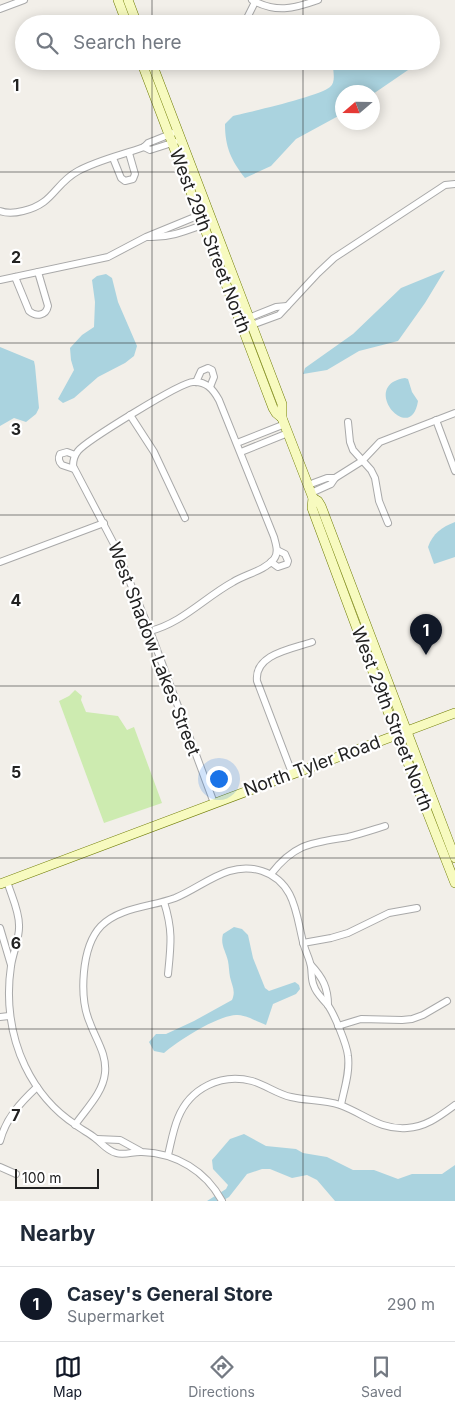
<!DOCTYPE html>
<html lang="en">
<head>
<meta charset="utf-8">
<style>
  body { margin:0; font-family:Inter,sans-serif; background:#f6f6f7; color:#1f2937 }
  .compass { position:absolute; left:335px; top:85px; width:45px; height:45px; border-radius:50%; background:#fff; box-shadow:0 2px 12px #0003; rotate:250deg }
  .scale { position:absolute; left:15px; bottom:12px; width:84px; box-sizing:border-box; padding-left:5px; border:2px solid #222; border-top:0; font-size:14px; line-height:18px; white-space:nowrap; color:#222; -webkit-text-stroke:4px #fff; paint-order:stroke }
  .you { position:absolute; left:218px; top:778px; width:18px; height:18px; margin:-12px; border:4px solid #fff; border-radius:50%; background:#1a73e8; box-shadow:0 0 0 8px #1a73e833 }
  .badge { display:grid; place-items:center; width:32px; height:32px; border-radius:50%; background:#111827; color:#fff; font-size:16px; font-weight:700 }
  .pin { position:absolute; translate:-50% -41px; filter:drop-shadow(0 1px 2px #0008) }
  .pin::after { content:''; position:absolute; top:26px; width:18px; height:15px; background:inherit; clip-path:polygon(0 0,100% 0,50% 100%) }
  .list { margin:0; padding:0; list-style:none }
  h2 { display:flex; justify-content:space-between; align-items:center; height:65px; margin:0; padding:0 20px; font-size:21px }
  h2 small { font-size:16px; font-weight:400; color:#747a83 }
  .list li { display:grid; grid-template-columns:32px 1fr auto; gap:15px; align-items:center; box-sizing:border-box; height:75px; padding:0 20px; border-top:1px solid #e0e1e3 }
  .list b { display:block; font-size:19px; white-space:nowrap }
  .list p { margin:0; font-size:16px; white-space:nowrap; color:#747a83 }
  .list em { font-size:16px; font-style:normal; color:#747a83 }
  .icon { flex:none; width:28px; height:28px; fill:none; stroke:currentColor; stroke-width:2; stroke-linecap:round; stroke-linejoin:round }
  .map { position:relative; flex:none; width:455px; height:1201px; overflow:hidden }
  .search { position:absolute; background:#fff; box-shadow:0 2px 12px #0003; left:15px; right:15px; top:15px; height:55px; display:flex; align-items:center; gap:12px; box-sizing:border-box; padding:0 18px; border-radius:28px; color:#747a83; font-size:19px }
  .sheet { height:140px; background:#fff }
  nav { display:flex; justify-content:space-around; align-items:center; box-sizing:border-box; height:70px; border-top:1px solid #e0e1e3; background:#fff; font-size:14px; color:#747a83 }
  nav a { display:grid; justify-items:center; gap:2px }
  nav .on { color:#111827 }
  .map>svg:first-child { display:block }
  .grass { fill:#cdebb0 }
  .water { fill:#aad3df }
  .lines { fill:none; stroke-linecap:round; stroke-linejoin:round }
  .street-casing { stroke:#a9a9a9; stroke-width:8 }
  .secondary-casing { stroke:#707d05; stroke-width:10 }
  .street { stroke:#fff; stroke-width:6 }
  .secondary { stroke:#f7fabf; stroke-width:9 }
  .grid { fill:none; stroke:#222; stroke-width:1; stroke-opacity:0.55 }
  .labels { text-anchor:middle; stroke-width:4.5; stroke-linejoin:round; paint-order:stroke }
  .street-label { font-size:18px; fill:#222; stroke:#fff }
  .grid-label { font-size:16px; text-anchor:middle; font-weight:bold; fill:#222; stroke:#fff; stroke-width:4.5; stroke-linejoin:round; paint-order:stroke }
</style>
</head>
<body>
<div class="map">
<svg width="455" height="1201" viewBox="0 0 455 1201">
  <rect width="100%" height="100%" fill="#f2efe9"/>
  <polygon class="grass" points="75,690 82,696 81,700 86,712 118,716 127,730 134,727 162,803 104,823 59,701 69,696"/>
  <g class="water">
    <path d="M333 61H414L411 68 373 94 372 92H342V114L296 139 271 166 245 178C231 160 225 147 225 124L233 116C250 112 320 96 330 87 337 81 332 69 333 61Z"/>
    <polygon points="445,270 425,303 398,341 359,351 327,370 303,374 305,368 353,334 401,288"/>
    <polygon points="106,274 112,278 118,302 137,346 134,356 125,363 98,377 74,398 63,403 58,399 74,370 71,360 70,348 82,335 94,327 95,302 92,280 97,276"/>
    <polygon points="0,347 34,361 35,366 39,408 36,414 26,422 14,418 0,426"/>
    <path d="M405 378 408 379 412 392 418 401C411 447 358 385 405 378Z"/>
    <path d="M455 522V557L434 564 428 547C433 533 442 527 455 522Z"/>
    <path d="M234 927 242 929 248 935 253 958 265 988 269 991 295 982 299 985 300 989 296 994 273 1004 266 1025C257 1022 245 1014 236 1015 217 1016 179 1040 164 1053L154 1051 149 1042 156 1034H166L194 1021 232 1000C236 991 232 986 230 977 229 972 229 966 228 961 226 951 220 945 223 934Z"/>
    <polygon points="244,1134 266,1146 296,1149 303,1153 327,1157 353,1170 374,1170 398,1179 412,1174 442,1174 455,1165 455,1201 335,1201 317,1180 307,1175 292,1178 270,1169 262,1169 247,1174 229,1197 222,1201 207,1201 226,1189 228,1185 213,1169 212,1160 230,1139"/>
  </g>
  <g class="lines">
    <defs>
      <g id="street">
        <path d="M252 0C276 13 293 9 318 0"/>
        <polyline points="0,9 24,0"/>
        <polyline points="244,24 255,2"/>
        <polyline points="144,147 150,150 175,142"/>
        <polyline points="113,158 121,178 125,181 133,179 135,174 129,153"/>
        <path d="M0 211C8 214 15 213 23 211 54 204 54 184 78 171 98 160 122 155 144 147L148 143 173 133"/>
        <path d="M148 237C169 238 186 231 205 224"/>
        <path d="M15 277 29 311C36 317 46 316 48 306L38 272"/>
        <polyline points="0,280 108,257 146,237 202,214"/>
        <polyline points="241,321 276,307 287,306"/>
        <polyline points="249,326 279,315 318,273 334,258 439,189 445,185 455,184"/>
        <polyline points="196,382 201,371 208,368 212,370 214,377 210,387"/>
        <polyline points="130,415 154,452 185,518"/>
        <polyline points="436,420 455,471"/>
        <polyline points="348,422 350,442 353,450 371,470 375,478 379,501 388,523"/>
        <polyline points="237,443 285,424"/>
        <polyline points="241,452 288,433"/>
        <path d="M74 469 62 465C59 462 58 458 60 454L67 452 75 455"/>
        <polyline points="308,485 327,478 335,478"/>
        <polyline points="311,493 331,484 335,478 362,461 380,442 455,413"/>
        <polyline points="0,562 104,523"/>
        <polyline points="271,562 278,567 287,564 288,561 285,554 277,550"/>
        <path d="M150 631C182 623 204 598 233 582 246 574 264 571 274 559 279 552 276 545 274 537L219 400C213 389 206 381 193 382 181 382 86 441 78 451 74 456 73 460 73 466L115 546 150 631 214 803"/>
        <path d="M292 773 257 681C254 654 292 649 312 642"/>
        <path d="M271 874C295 843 312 843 348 837 360 834 372 830 385 826"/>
        <path d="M7 881C11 895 19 910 19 925 20 938 13 952 11 966 6 999 10 1035 25 1066 36 1089 54 1111 76 1125 82 1130 89 1133 95 1138 102 1143 106 1150 116 1153 125 1156 134 1151 142 1152 176 1153 206 1171 222 1201"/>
        <path d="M164 902C173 930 171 945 168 974"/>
        <polyline points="0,928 11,965"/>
        <polyline points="303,943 331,938 348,933 389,913 417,908"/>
        <path d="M311 965C323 978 328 988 328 1005"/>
        <polyline points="0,1017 9,1016"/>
        <polyline points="338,1026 361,1019 402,1020 412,1019 423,1015 447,1001"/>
        <path d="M75 1125C86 1109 103 1093 105 1073 107 1054 96 1040 90 1023 79 998 81 947 101 926 120 907 151 907 175 898 204 886 229 860 262 871 295 882 296 914 303 942 305 951 310 959 311 967 312 973 311 980 314 986 316 993 322 998 327 1004 334 1013 347 1045 348 1056 350 1073 344 1089 341 1105"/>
        <polyline points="97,1139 120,1140 140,1151"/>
        <path d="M0 1141C6 1118 20 1103 37 1087"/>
        <path d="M168 1155C171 1143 173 1130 178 1118 190 1088 221 1073 252 1081 266 1085 277 1094 291 1097 307 1101 323 1099 340 1105 365 1114 379 1130 407 1128 426 1127 440 1116 455 1105"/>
        <polyline points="0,1167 16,1174"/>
      </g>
      <g id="secondary">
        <polyline points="118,0 127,24"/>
        <polyline points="128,0 137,24"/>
        <polyline points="141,61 273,408 276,413 282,418"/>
        <polyline points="151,61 282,404 282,418 313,498 312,508 385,704 455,883"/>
        <polyline points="313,498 318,501 321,506 455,858"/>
        <polyline points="0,884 455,713"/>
      </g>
    </defs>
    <use href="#street" class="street-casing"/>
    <use href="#secondary" class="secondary-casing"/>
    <use href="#street" class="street"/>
    <use href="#secondary" class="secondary"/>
  </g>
  <path class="grid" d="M152 0V24M303 0V24M152 61V1201M303 61V1201M0 172H455M0 343H455M0 515H455M0 686H455M0 858H455M0 1029H455"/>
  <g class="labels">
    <g class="street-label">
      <text transform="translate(210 241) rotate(69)" y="6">West 29th Street North</text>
      <text transform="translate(154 649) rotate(69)" y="6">West Shadow Lakes Street</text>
      <text transform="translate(392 719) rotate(69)" y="6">West 29th Street North</text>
      <text transform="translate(312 766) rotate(-20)" y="6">North Tyler Road</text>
    </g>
  </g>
  <g class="grid-label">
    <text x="16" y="91">1</text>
    <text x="16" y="263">2</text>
    <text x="16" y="435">3</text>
    <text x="16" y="606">4</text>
    <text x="16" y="778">5</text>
    <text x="16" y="949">6</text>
    <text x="16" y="1121">7</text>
  </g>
</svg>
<svg class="compass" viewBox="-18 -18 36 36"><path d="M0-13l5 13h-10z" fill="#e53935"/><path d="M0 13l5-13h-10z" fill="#747a83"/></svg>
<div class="scale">100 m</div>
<div class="you"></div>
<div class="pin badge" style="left:426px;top:655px">1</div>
<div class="search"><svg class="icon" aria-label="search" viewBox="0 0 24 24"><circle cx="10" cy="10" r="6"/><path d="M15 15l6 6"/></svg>Search here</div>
</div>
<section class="sheet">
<h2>Nearby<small></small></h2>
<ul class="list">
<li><span class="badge">1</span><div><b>Casey's General Store</b><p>Supermarket</p></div><em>290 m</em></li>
</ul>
</section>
<nav>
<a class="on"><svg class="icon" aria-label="map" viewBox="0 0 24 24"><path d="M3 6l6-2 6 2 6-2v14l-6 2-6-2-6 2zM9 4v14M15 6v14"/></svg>Map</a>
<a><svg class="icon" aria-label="directions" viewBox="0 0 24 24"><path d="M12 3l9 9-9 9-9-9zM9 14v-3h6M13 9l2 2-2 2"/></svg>Directions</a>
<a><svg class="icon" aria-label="saved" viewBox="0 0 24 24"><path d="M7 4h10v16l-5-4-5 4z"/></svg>Saved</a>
</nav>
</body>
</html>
